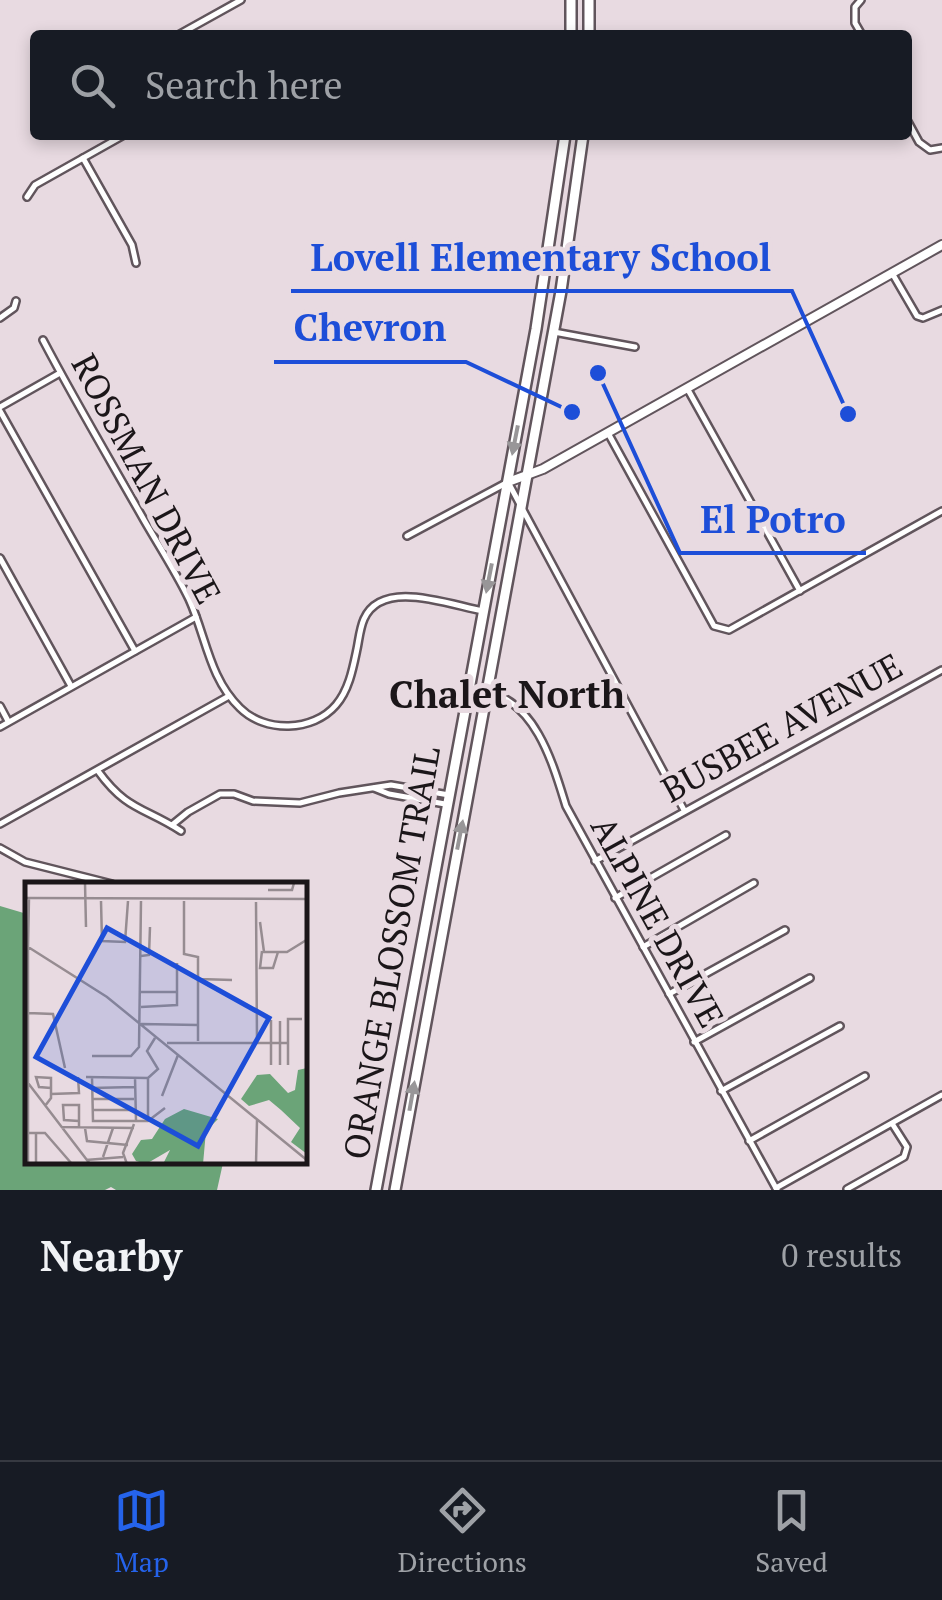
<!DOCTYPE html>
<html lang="en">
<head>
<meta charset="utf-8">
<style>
  body { margin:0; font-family:"PT Serif",serif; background:#20242c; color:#f1f3f6 }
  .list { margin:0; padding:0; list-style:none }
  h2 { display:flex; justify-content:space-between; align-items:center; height:130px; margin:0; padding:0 40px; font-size:42px }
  h2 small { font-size:32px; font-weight:400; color:#9ea1a6 }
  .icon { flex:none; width:55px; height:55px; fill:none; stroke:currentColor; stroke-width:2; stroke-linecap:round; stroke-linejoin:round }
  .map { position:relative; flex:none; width:942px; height:1190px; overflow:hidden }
  .search { position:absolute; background:#171b24; box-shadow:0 5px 15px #0003; left:30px; right:30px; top:30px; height:110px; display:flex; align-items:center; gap:25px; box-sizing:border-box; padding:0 35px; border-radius:10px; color:#9ea1a6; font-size:38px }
  .sheet { height:270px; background:#171b24 }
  nav { display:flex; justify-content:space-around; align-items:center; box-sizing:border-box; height:140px; border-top:2px solid #363941; background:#171b24; font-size:28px; color:#9ea1a6 }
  nav a { display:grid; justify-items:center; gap:5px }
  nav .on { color:#2563eb }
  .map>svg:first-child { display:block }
  .water { fill:#6ba478 }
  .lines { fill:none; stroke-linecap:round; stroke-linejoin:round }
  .street-casing { stroke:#61555c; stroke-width:10 }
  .secondary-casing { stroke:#61555c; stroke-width:12 }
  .primary-casing { stroke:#61555c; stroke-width:14 }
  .street { stroke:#fff; stroke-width:5 }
  .secondary { stroke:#fff; stroke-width:8 }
  .primary { stroke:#fff; stroke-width:9 }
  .oneway { fill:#989698 }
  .labels { text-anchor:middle; stroke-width:10; stroke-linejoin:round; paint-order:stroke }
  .street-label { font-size:35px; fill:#1b1619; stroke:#e8dae1 }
  .neighbourhood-label { font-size:38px; font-weight:bold; fill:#1b1619; stroke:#e8dae1 }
  .inset-road { fill:none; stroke:#968c91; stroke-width:2.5 }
  .view { fill:#1d4ed8; fill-opacity:0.15; stroke:#1d4ed8; stroke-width:5 }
  .inset-edge { fill:none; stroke:#1b1619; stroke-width:5 }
  .leader { fill:none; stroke:#1d4ed8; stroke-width:4 }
  .callout-dot { fill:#1d4ed8; stroke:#e8dae1; stroke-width:4 }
  .callout-label { font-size:38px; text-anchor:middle; font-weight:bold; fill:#1d4ed8; stroke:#e8dae1; stroke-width:10; stroke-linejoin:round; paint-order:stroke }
</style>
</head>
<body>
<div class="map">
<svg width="942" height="1190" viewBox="0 0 942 1190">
  <rect width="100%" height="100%" fill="#e8dae1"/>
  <polygon class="water" points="0,906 27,914 28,1162 223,1163 217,1190 116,1190 111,1187 105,1190 0,1190"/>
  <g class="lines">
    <defs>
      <g id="street">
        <polyline points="861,0 855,7 855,23 862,35"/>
        <polyline points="178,35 241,0"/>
        <polyline points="907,120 919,142 930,150 942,148"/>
        <polyline points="83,158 132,245 136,263"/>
        <polyline points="27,197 35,185 124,135"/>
        <polyline points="892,273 917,316 923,318 942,310"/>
        <polyline points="0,318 14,308 16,301"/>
        <polyline points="554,332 635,347"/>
        <path d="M43 340C75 401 110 460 144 520 159 546 176 572 189 599 206 636 209 678 240 708 265 733 313 732 336 705 349 690 353 668 357 649 359 639 360 628 364 619 382 578 450 605 483 611"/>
        <polyline points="687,388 800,591"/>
        <polyline points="0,407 60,373"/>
        <polyline points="0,411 135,651"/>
        <polyline points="608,433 714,626 729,630 942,511"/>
        <polyline points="407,536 508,482 684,810"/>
        <polyline points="0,558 71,686"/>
        <path d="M487 692C536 702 553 764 566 806L777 1190"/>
        <polyline points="0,706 8,721"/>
        <polyline points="0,727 196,617"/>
        <path d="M98 771C127 811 144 807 181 831"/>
        <polyline points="374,788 389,794 445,804"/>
        <polyline points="0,824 229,696"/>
        <polyline points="172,825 188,812 220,794 234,794 253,801 300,803 339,793 391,785 449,795"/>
        <polyline points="0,848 25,862 112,884"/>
        <polyline points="595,861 942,670"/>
        <polyline points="615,898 726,835"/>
        <polyline points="643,947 754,883"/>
        <polyline points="669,994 785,930"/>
        <polyline points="694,1042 810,978"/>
        <polyline points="721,1091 840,1026"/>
        <polyline points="749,1141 865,1076"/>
        <polyline points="776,1188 942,1095"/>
        <polyline points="847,1189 904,1157 907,1147 893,1125"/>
      </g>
      <polyline id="secondary" points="508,482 543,469 942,245"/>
      <g id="primary">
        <polyline points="571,35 571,0"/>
        <polyline points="589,35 589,0"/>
        <polyline points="376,1190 536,329 565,135"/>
        <polyline points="395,1190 561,291 583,135"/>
      </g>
    </defs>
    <use href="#street" class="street-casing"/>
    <use href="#secondary" class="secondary-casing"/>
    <use href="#primary" class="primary-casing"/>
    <use href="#street" class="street"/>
    <use href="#secondary" class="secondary"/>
    <use href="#primary" class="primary"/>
  </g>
  <defs><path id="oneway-solid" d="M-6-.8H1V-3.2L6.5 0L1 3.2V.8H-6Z" transform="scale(2.5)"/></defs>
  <g class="oneway">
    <use href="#oneway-solid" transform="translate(515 440) rotate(101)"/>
    <use href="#oneway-solid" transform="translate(489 578) rotate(101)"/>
    <use href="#oneway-solid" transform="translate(460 835) rotate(-79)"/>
    <use href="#oneway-solid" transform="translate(412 1096) rotate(-80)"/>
  </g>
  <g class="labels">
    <g class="street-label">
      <text transform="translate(146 479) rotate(62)" y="12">ROSSMAN DRIVE</text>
      <text transform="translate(782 728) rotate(-29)" y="12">BUSBEE AVENUE</text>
      <text transform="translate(657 922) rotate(61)" y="12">ALPINE DRIVE</text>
      <text transform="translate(392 953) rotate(-80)" y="12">ORANGE BLOSSOM TRAIL</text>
    </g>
    <g class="neighbourhood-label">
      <text x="507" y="708">Chalet North</text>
    </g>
  </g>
  <g transform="translate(25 882)">
    <rect width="282" height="282" fill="#e8dae1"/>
    <path d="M282 186H283L282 272 266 260 275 246 256 228 244 218 224 224 216 217 232 193 245 192 263 211 270 208 273 188ZM159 227 193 237 181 249 178 282H138L145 268 121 282 111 279 107 272 116 258 127 257 140 237Z" fill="#6ba478"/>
    <path class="inset-road" d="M60 1 61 45M243 8H267L269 1M0 16 283 17M76 19 77 59 100 60 103 19M159 19V72L173 75V159M231 20 232 159M235 40 239 70H262L283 57M0 63 82 115 283 279M3 65 4 16M237 69 235 86H248L253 70M116 74 124 73 125 45M174 97 207 98M116 110H152M116 125 152 123V81M3 131 28 132 40 186M246 138V183M116 142 173 143M142 161H263M67 174H106L114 165 116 19M255 183V139M263 183V137H277M61 195 123 196M67 195 68 239H123L140 226M110 195 111 239M123 196 133 187 122 169 130 156M123 196V238M0 197 65 282M67 206 109 205M26 212 54 211 53 195M137 214 153 173M67 217H109M20 224 26 216V196L11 195 14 205 26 206M67 228H109M54 239 39 238 38 223H54V246M36 245 109 246M60 246 62 259 103 263M3 251H20L47 282M78 275 88 246M61 278 98 275M3 282V65M11 282V251M102 282 98 271 109 242M231 282 232 238"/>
    <path class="view" d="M82 46 244 136 173 264 11 175Z"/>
    <rect width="282" height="282" class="inset-edge"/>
  </g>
  <path class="leader" d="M848 414L792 291H291M572 412L466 362H274M598 373L680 553H866"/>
  <g class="callout-dot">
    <circle cx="848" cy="414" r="10"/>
    <circle cx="572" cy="412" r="10"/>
    <circle cx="598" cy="373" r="10"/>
  </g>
  <g class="callout-label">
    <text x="541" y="271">Lovell Elementary School</text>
    <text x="370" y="341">Chevron</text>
    <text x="773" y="533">El Potro</text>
  </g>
</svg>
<div class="search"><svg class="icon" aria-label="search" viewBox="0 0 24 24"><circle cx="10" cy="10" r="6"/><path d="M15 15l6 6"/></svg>Search here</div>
</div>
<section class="sheet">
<h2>Nearby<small>0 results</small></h2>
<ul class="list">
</ul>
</section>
<nav>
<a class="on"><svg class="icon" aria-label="map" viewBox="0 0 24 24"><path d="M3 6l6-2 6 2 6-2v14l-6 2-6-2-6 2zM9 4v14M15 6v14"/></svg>Map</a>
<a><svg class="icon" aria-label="directions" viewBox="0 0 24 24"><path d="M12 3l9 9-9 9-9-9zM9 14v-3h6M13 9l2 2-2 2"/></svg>Directions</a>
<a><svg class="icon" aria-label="saved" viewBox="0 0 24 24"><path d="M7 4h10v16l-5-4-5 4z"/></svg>Saved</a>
</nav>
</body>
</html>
